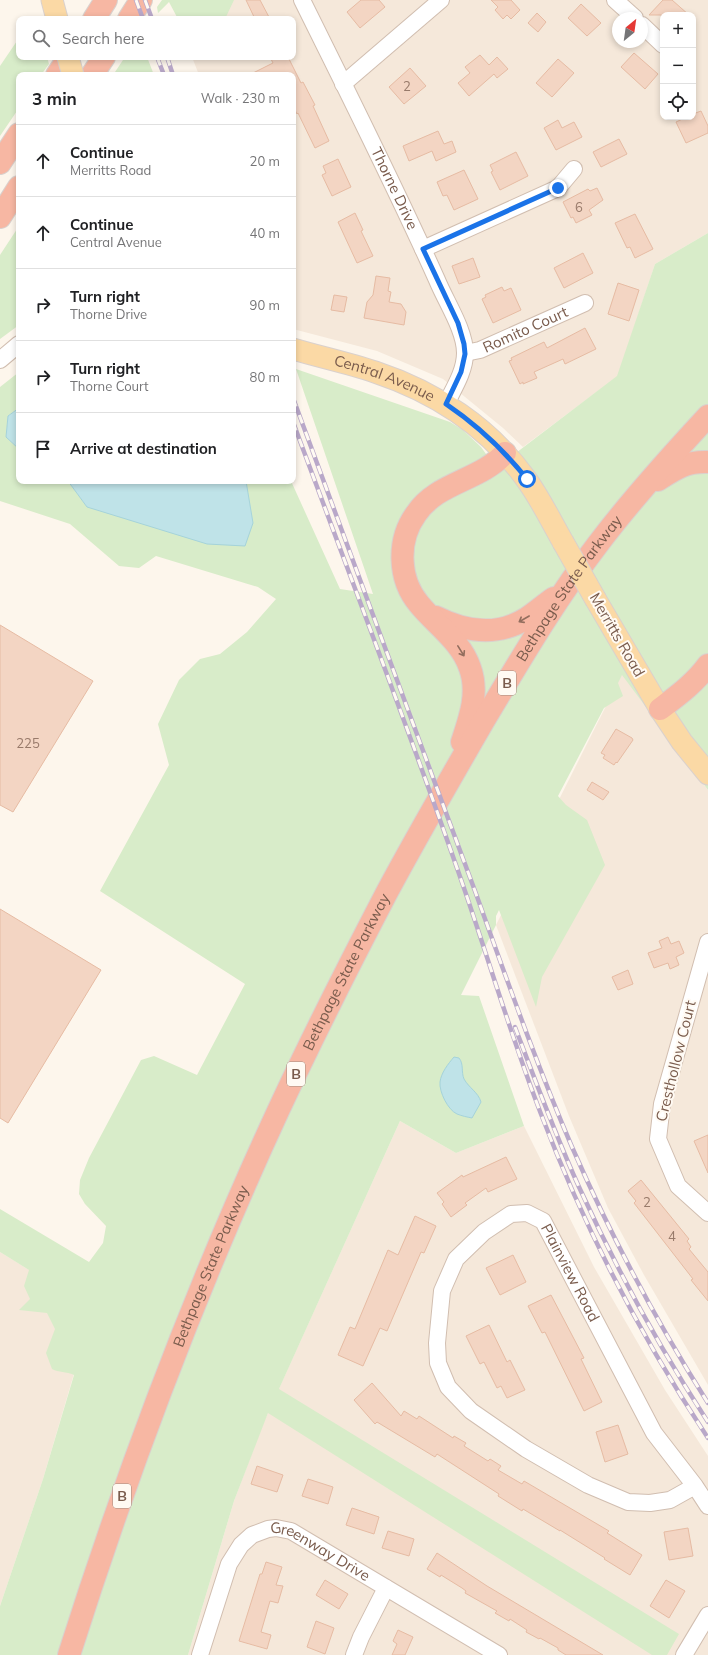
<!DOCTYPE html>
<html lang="en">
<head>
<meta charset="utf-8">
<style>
  body { margin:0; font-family:Mulish,sans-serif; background:#f6f6f6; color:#202124 }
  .controls { position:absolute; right:12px; top:12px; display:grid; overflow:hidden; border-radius:8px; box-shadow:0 2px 6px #0003 }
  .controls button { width:36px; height:36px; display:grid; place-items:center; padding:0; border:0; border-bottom:1px solid #e0e0e0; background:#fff; color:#202124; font:20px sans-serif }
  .compass { position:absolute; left:612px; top:12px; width:36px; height:36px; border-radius:50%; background:#fff; box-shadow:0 2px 6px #0003; rotate:29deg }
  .stop { position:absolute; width:12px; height:12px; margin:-9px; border:3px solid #1a73e8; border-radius:50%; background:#fff }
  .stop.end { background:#1a73e8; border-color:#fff; box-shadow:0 1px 4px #0008 }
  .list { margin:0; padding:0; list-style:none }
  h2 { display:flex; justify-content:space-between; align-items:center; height:52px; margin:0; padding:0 16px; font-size:17px }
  h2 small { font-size:13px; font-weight:400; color:#757577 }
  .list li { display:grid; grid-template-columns:26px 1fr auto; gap:12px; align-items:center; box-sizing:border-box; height:72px; padding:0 16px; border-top:1px solid #e0e0e0 }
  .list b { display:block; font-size:15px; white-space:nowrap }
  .list p { margin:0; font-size:13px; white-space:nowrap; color:#757577 }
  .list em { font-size:13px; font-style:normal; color:#757577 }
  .icon { flex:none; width:22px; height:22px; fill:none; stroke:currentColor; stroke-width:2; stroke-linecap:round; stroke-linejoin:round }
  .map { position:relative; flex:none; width:708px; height:1655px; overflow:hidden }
  .search { position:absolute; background:#fff; box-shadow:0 2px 6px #0003; left:16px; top:16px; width:280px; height:44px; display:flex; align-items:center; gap:10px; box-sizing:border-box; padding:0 14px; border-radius:8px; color:#757577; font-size:15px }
  .panel { position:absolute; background:#fff; box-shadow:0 2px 6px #0003; left:16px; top:72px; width:280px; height:412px; border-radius:8px }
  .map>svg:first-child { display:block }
  .residential { fill:#f5e8da; fill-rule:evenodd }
  .green { fill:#d8ecc9 }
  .water { fill:#bfe3e8; stroke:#a5d3da }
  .building { fill:#f3d5c3; stroke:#e6bba3 }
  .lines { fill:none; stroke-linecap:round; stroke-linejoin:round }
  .minor-casing { stroke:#d1beb0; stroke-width:18 }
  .major-casing { stroke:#dad1cd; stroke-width:23 }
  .highway-casing { stroke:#dad1cd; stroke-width:24 }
  .minor { stroke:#fff; stroke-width:16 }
  .major { stroke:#fbd9a5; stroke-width:21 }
  .highway { stroke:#f7b7a3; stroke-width:22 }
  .rail-casing { stroke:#b9a8c9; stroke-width:4.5 }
  .rail { stroke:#fffaf3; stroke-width:3; stroke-dasharray:9; stroke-linecap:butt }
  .major-bridge-casing { stroke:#dad1cd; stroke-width:23; stroke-linecap:butt }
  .major-bridge { stroke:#fbd9a5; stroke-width:21 }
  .oneway { stroke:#936e5e }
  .route { stroke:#1a73e8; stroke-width:5 }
  .labels { text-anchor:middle; stroke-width:4; stroke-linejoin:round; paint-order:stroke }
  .number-label { font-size:13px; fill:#987a6a }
  .shield { fill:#fffaf3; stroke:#a28b7f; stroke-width:1 }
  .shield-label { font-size:14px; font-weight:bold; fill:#7a5c4d }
  .street-label { font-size:15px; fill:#7a5c4d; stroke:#fffaf3 }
</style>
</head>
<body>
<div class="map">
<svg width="708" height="1655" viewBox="0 0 708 1655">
  <rect width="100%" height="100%" fill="#fdf6ec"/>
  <g class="residential">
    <path d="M207 0H708V233L655 264 618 376 523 447 503 428 443 379 377 351 293 329V75H199L192 57H293V19H197ZM663 15H693V117H663ZM618 18H642V42H618Z"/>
    <polygon points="622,674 708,790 708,1385 644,1275 608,1208 569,1116 496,925"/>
    <polygon points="400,1121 456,1153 524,1126 594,1267 665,1390 708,1456 708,1655 188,1655 234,1501 263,1424"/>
    <polygon points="0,1252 93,1309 43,1479 0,1606"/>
  </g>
  <g class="green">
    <polygon points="162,0 234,0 225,19 178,19 169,2 158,13 157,7"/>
    <polygon points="19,38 19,57 47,57 49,64 41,75 19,75 19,108 0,136 0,66"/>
    <polygon points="125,57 147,57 154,75 113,75"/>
    <polygon points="19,226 19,325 0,339 0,255"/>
    <path d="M708 233V790L622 675 618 683 623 696 604 708 558 796 566 805 587 820 605 865 542 977 536 1007 499 910 496 916V925L461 995 479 996 524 1126 456 1153 400 1121 279 1389 679 1634 667 1655H652L268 1413 234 1501 188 1655H0V1606L43 1479 74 1375C66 1371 59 1373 52 1369L46 1353 55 1329 47 1313 19 1310 30 1299 24 1286 29 1270 0 1252V1209L89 1262 103 1243 106 1226 85 1204 79 1194 80 1180 89 1158 141 1060 154 1056 197 1075 245 984 100 891 169 765 158 724 179 680 200 659 220 654 247 632 276 599 258 587 156 556 139 568 119 566 70 524 0 501V387L19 372V408L8 416 6 437 19 449V481H68L87 507 253 523 246 481H291L340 589 373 594 296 369 450 422 463 430 481 447 496 468 617 376 655 264Z"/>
  </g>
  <g class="water">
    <polygon points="19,408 19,449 6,437 8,416"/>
    <polygon points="68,481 246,481 253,523 245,546 207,544 87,507"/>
    <path d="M454 1057 459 1058C464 1064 461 1072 464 1079 469 1088 478 1092 481 1102L472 1118C467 1117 462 1116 457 1114 448 1110 439 1092 440 1082 441 1073 448 1064 454 1057Z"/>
  </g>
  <g class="building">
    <polygon points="246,0 260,0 270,19 255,19"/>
    <polygon points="361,0 379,0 385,7 360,28 347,12"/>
    <polygon points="491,0 511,0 520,10 511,19 507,15 503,19 495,10 498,7"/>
    <polygon points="663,0 672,0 689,15 649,15"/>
    <polygon points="581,4 601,23 587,36 568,18"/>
    <polygon points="537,13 546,22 538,32 528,23"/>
    <polygon points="634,53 658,74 645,89 621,67"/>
    <polygon points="480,55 489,65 497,57 508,69 497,78 494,74 469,96 458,83 470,73 465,67"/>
    <polygon points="270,57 288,57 301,83 303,82 315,105 313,106 329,141 315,148 298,113 297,114 293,106 293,75 249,75 273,63"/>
    <polygon points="558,59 574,73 552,97 536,83"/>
    <polygon points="410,68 426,86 404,104 389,87"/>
    <polygon points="701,111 708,126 708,133 686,143 676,122 687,117 693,117 693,114"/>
    <polygon points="558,120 562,128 574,122 582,137 556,150 544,128"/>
    <polygon points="438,131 444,144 452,141 456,152 436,161 432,151 409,161 403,146"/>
    <polygon points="619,139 627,154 601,167 593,152"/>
    <polygon points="516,152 528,176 500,190 491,172 493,171 490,165"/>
    <polygon points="338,159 351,187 332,196 322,175 326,173 323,166"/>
    <polygon points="464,170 478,199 454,210 447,195 443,196 437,182"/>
    <polygon points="597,188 603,200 589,210 592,215 576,223 573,217 571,218 563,202 588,189 590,191"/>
    <polygon points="355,213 363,230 361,231 373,256 357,263 338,222"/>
    <polygon points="635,214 653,249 635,258 630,247 627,248 615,223"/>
    <polygon points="583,253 593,273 564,288 554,268"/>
    <polygon points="473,258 480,277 459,284 452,266"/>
    <polygon points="376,276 390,278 388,291 391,292 389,302 401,304 406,312 404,325 364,318 367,302 373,295"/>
    <polygon points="618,283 639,290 629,321 608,314"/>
    <polygon points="502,287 504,291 511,288 521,310 493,323 482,299 486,297 485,295"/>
    <polygon points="334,295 347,297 344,312 331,310"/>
    <polygon points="585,328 596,349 565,364 563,359 534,372 537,378 523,384 523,382 520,384 509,361 512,360 511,358 544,342 547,348"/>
    <polygon points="0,625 93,681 13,812 0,805"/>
    <polygon points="616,729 632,738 633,740 617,763 616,762 614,765 603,758 605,755 601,753"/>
    <polygon points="592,782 609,792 603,800 587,790"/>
    <polygon points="0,909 101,970 8,1123 0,1118"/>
    <polygon points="668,937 671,944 679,941 684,953 676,957 679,965 670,969 668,963 654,968 648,953 662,948 659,941"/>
    <polygon points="628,970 633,984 618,990 612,977"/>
    <polygon points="708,1135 708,1173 694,1141"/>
    <polygon points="506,1157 517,1179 488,1192 486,1188 465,1203 467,1205 451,1217 442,1204 444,1202 437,1193 462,1175 463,1177"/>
    <polygon points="641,1180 689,1239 687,1241 691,1247 689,1249 708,1272 708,1301 691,1280 693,1279 634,1203 636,1201 628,1191"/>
    <polygon points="415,1216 436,1226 424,1253 421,1252 387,1331 380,1328 363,1366 338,1355 350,1327 355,1329 388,1250 398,1255"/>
    <polygon points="513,1255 526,1282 500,1295 486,1268"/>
    <polygon points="551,1295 584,1358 581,1359 602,1402 584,1411 545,1332 542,1333 528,1306"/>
    <polygon points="489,1325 507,1362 510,1360 525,1390 507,1398 501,1386 497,1388 484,1362 480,1364 466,1336"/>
    <polygon points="372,1383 401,1416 404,1411 417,1419 419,1416 453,1438 454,1436 466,1443 464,1446 488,1461 490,1459 501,1466 498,1470 522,1484 524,1481 609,1531 607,1533 642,1555 630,1575 604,1559 605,1558 560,1530 560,1531 523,1509 522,1511 498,1496 499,1494 437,1454 435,1457 377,1422 375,1424 354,1400"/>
    <polygon points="618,1425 628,1454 605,1462 596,1432"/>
    <polygon points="257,1466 283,1475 277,1492 251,1484"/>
    <polygon points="308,1479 333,1487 328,1504 302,1496"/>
    <polygon points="352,1508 379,1517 374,1534 346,1525"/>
    <polygon points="688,1528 693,1556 669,1560 664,1532"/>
    <polygon points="388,1531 414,1539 409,1556 382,1548"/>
    <polygon points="437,1553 487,1586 603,1655 566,1655 558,1650 558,1648 540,1638 539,1639 526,1632 527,1630 510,1619 509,1621 495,1613 497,1611 465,1593 466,1591 462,1588 441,1575 440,1577 427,1569"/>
    <polygon points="266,1562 282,1567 276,1585 283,1586 278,1603 270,1601 261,1632 271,1635 267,1649 239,1641 260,1574 262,1574"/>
    <polygon points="325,1580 348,1594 339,1609 316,1595"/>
    <polygon points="666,1580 685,1591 669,1618 650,1606"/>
    <polygon points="316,1621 334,1628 325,1654 307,1647"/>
    <polygon points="398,1630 413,1637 405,1655 392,1655 397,1644 393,1641"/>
  </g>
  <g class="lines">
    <defs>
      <g id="minor">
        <path id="s1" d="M302 0C348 93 395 186 437 280 446 302 465 330 465 353 465 371 454 388 446 404"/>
        <polyline points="615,0 635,18"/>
        <polyline points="642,25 663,45"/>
        <polyline points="343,84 441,0"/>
        <polyline points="423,249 558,188 574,169"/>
        <path id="s2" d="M465 353 480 350 585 303"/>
        <polyline points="0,360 19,344"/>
        <polyline points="708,942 662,1104 658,1139 678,1186 708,1213"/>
        <path id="s3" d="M695 1486 670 1500 650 1503 628 1502 588 1485 526 1449 471 1411 448 1387 438 1363 437 1343 442 1291 456 1259 484 1232 511 1214 527 1213 543 1221 654 1433 695 1486 708 1506"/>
        <path id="s4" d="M200 1655 229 1564 241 1545 252 1535 268 1529 276 1528 291 1531 499 1655"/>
        <polyline points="354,1655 361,1637 386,1588"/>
        <polyline points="684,1655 708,1615"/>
      </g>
      <g id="major">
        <polyline points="52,0 57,19"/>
        <path id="s5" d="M293 349C320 357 348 363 375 372 435 392 489 427 526 479 540 498 551 521 563 542"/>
        <polyline points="596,600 660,709 682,742 708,774"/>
      </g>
      <g id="highway">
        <polyline points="94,19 106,0"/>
        <polyline points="129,19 141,0"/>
        <polyline points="57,75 69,57"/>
        <polyline points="92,75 104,57"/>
        <polyline points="0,163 19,134"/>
        <polyline points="0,217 19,187"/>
        <path d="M658 480C675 469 686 461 708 462"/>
        <path d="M436 617C466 632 497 637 527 618 536 612 545 604 554 598"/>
        <path d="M660 709C677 696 695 683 708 665"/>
        <path d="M462 742C470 718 479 693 470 668 461 641 436 625 419 604 398 579 397 540 416 514 437 482 480 481 505 453"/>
        <path id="s6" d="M69 1655C128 1469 197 1286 279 1109 313 1036 349 965 386 894 417 836 450 779 483 722 519 662 555 600 598 544 632 499 670 457 708 416"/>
      </g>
    </defs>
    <use href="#minor" class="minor-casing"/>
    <use href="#major" class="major-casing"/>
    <use href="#highway" class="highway-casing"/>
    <use href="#minor" class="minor"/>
    <use href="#major" class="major"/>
    <use href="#highway" class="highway"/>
    <defs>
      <g id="rail">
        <polyline points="136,0 143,19"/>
        <polyline points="145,0 152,19"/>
        <polyline points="157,57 164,75"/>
        <polyline points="167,57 173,75"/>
        <path d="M293 398C354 563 414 727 475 891 506 977 536 1063 572 1147 611 1236 656 1321 708 1403"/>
        <path d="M293 422C348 571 405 719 457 868 486 950 510 1034 541 1114 584 1227 641 1337 708 1438"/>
        <path d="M515 1027C535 1080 555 1134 579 1187 616 1268 659 1347 708 1422"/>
      </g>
    </defs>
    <use href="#rail" class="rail-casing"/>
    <use href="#rail" class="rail"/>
    <defs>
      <g id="major-bridge">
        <polyline points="68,57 73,75"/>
        <polyline points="563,542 596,600"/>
      </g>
    </defs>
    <use href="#major-bridge" class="major-bridge-casing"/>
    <use href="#major-bridge" class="major-bridge"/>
  </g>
  <defs><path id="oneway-shaft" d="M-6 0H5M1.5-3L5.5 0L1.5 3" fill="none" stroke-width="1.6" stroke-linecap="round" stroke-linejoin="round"/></defs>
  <g class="oneway">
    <use href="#oneway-shaft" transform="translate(524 619) rotate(150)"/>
    <use href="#oneway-shaft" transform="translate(461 651) rotate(58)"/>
  </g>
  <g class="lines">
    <path class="route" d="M527 479C503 449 477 425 446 404L461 372 465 354 464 344 458 323 423 249 558 188"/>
  </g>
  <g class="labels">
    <g class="number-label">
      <text x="407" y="91">2</text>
      <text x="579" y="212">6</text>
      <text x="28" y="748">225</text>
      <text x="647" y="1207">2</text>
      <text x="672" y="1241">4</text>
    </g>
    <g class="shield">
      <rect x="498" y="671" width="18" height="24" rx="3"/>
      <rect x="287" y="1062" width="18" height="24" rx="3"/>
      <rect x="113" y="1484" width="18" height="24" rx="3"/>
    </g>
    <g class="shield-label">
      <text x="507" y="688">B</text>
      <text x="296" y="1079">B</text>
      <text x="122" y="1501">B</text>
    </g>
    <g class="street-label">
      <text dy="5" stroke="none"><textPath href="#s1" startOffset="210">Thorne Drive</textPath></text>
      <text dy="5" stroke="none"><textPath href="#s2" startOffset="65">Romito Court</textPath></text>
      <text dy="5" stroke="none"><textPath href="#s5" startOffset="96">Central Avenue</textPath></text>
      <text dy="5" stroke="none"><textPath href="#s6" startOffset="1182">Bethpage State Parkway</textPath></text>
      <text transform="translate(617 635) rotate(60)" y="5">Merritts Road</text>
      <text dy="5" stroke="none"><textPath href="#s6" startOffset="738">Bethpage State Parkway</textPath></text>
      <text transform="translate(676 1061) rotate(-76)" y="5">Cresthollow Court</text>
      <text dy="5" stroke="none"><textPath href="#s6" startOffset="414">Bethpage State Parkway</textPath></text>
      <text dy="5" stroke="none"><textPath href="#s3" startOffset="583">Plainview Road</textPath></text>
      <text dy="5" stroke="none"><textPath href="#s4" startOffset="208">Greenway Drive</textPath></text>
    </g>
  </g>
</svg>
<div class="controls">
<button>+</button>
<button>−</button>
<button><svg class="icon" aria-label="locate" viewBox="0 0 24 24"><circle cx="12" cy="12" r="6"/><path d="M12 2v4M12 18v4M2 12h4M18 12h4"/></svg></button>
</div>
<svg class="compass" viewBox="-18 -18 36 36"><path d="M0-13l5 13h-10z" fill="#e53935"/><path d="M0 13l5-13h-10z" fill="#757577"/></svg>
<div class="stop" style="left:527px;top:479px"></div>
<div class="stop end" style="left:558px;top:188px"></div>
<div class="search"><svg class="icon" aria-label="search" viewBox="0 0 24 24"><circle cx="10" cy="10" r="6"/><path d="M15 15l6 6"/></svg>Search here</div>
<section class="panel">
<h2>3 min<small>Walk · 230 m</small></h2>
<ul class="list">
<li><svg class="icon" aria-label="ahead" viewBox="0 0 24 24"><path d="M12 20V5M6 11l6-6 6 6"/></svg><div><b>Continue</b><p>Merritts Road</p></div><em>20 m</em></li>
<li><svg class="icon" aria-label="ahead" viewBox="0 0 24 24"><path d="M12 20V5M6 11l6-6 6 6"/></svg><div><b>Continue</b><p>Central Avenue</p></div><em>40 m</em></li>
<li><svg class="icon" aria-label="right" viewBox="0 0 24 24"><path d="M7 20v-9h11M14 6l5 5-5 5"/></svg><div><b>Turn right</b><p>Thorne Drive</p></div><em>90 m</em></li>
<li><svg class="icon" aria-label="right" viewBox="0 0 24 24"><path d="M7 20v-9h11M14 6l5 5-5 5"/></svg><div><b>Turn right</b><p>Thorne Court</p></div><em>80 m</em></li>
<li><svg class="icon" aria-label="arrive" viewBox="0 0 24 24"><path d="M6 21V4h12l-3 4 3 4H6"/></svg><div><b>Arrive at destination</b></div></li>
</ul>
</section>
</div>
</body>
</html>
